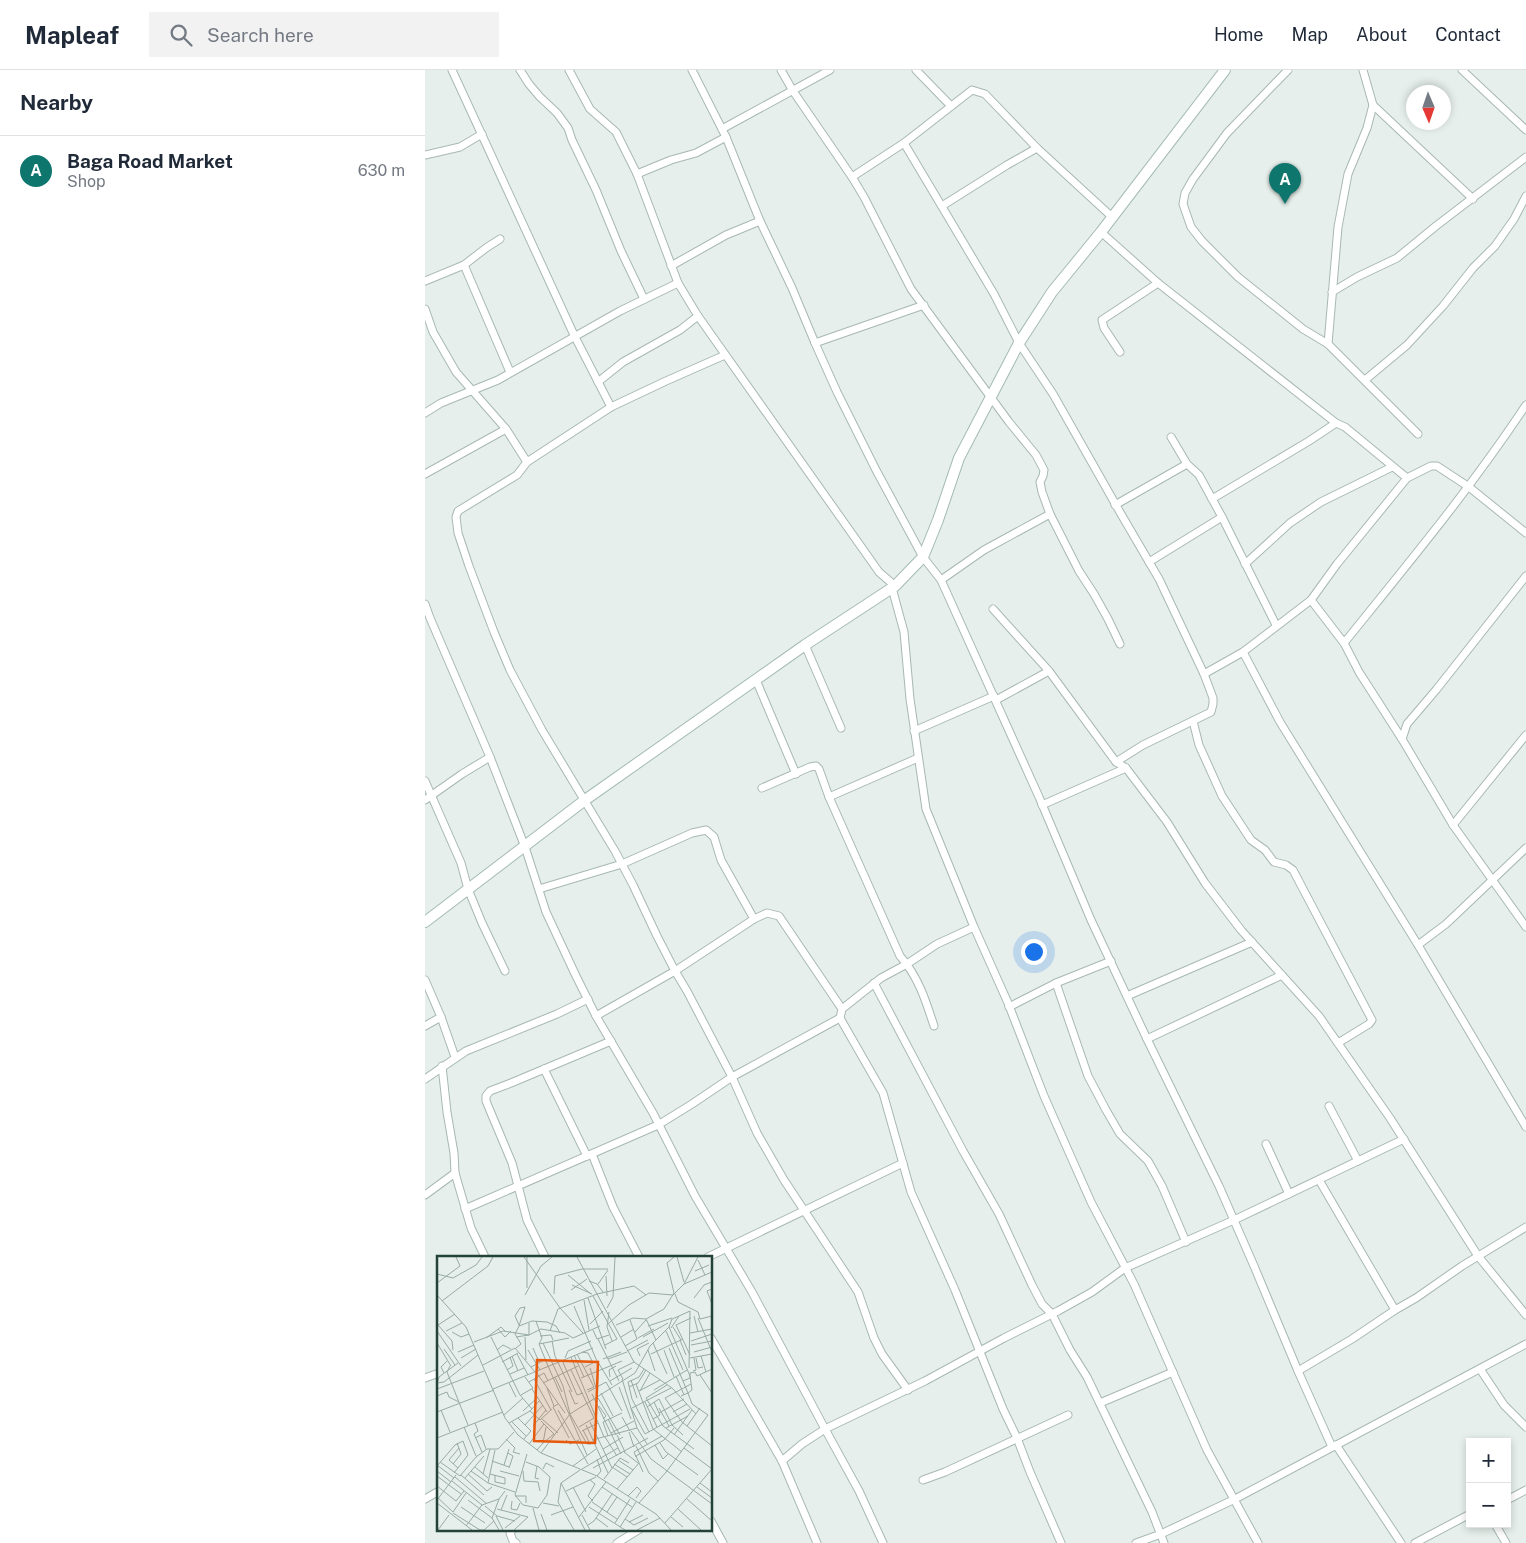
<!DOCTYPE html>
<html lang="en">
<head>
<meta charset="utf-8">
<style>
  body { margin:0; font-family:"Public Sans",sans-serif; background:#f2f2f3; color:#1f2937 }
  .controls { position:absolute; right:15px; bottom:15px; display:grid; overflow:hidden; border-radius:0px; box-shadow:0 2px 8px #0003 }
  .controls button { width:45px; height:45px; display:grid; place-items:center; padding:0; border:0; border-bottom:1px solid #e0e1e3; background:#fff; color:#1f2937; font:25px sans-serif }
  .compass { position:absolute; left:981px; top:15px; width:45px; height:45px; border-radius:50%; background:#fff; box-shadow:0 2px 8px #0003; rotate:178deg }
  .you { position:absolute; left:608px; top:881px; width:18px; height:18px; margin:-12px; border:4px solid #fff; border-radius:50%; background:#1a73e8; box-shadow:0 0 0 8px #1a73e833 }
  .badge { display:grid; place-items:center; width:32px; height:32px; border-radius:50%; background:#0f766e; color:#fff; font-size:16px; font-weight:700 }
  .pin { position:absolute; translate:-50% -41px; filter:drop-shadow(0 1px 2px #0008) }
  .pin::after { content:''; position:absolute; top:26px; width:18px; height:15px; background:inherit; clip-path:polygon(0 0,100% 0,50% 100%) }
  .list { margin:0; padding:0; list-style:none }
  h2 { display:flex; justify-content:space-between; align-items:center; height:65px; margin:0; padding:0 20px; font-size:21px }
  h2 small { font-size:16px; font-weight:400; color:#747a83 }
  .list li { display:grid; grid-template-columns:32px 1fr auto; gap:15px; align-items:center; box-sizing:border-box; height:70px; padding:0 20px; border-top:1px solid #e0e1e3 }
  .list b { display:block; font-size:19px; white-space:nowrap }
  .list p { margin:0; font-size:16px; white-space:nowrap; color:#747a83 }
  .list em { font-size:16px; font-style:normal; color:#747a83 }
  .icon { flex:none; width:28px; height:28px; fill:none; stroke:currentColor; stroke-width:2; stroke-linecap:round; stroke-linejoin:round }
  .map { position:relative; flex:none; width:1101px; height:1473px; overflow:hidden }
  header { display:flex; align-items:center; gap:30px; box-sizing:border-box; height:70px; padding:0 25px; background:#fff; border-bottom:1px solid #e0e1e3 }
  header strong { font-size:24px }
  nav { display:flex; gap:28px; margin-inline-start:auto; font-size:18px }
  .search { width:350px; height:45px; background:#f2f2f3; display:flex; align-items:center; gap:12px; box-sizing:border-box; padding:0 18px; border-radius:0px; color:#747a83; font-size:19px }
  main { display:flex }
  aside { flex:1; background:#fff }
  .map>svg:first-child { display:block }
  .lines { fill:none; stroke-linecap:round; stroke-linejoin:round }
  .street-casing { stroke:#a8b8b2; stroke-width:9 }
  .secondary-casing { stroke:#a4bbb3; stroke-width:12 }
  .street { stroke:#fff; stroke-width:7 }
  .secondary { stroke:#fff; stroke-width:10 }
  .inset-road { fill:none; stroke:#98aaa4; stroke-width:1 }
  .view { fill:#e8590c; fill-opacity:0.15; stroke:#e8590c; stroke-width:2.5 }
  .inset-edge { fill:none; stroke:#24423a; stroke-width:2.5 }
</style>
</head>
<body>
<header>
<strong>Mapleaf</strong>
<div class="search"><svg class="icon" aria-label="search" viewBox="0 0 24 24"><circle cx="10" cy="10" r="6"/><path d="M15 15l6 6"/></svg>Search here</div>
<nav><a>Home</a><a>Map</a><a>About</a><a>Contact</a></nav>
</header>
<main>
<aside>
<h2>Nearby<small></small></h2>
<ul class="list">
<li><span class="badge">A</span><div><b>Baga Road Market</b><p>Shop</p></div><em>630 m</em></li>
</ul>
</aside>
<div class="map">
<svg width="1101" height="1473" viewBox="0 0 1101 1473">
  <rect width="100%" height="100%" fill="#e6efeb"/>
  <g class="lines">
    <defs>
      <g id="street">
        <polyline points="27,0 149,265 186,337"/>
        <polyline points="95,0 104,14 115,27 132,43 143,58 147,70 171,120 196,181 219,229"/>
        <polyline points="144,0 165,39 191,62 212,104 253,213 273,246 454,502 470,516"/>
        <polyline points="267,0 301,67 335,151 367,218 390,273 412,322 451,400 498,487 516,510 614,727 666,850 722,969 794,1116 829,1196 873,1301 907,1377"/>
        <polyline points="356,0 368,21 427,107 439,127 486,219 584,352 611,385 619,400 618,406 615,412 617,422 625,444 654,501 669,524 683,549 695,574"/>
        <polyline points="491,0 526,36"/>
        <polyline points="863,0 802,63 768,109 760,123 758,134 766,157 777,171 813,207 878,259 903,274 993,364"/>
        <polyline points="938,0 948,35 1048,129"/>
        <polyline points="1037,0 1101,60"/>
        <polyline points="297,59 405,0"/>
        <polyline points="479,73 569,224 594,273 628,324 696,444 734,509 779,604 788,628 788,634 786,642 718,675 691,692"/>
        <polyline points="0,85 35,77 57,64"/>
        <polyline points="212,104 246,90 271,83 301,67"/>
        <polyline points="427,107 479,73 547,20 560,24 612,78 686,146"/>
        <polyline points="517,136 582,95 612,78"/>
        <polyline points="676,162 733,213 911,353 920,357 982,408"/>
        <polyline points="39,195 85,302"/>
        <polyline points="246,196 301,165 335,151"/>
        <polyline points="0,211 39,195 61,178 75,169"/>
        <polyline points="907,222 932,207 972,188 1011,156 1101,87"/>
        <polyline points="0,239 8,262 31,302 81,359 102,392"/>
        <polyline points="390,273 499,235"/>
        <polyline points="903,274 913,157 923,104 942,58 948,35"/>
        <polyline points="695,282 679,258 677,250 733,213"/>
        <polyline points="300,285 241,311 186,337 102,392 92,405 33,441 31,447 33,463 44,496 69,562 85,600 117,660 190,781 208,815 232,866 250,901 262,921 307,1007 332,1063 359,1110 433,1222 449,1268 457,1284 483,1320"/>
        <polyline points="940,310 982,275 1018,236 1048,198 1070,176 1089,149 1101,126"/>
        <polyline points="173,312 198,292 255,260 273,246"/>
        <polyline points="0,343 16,333 73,310 195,241 253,213"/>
        <polyline points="746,367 762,394 774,405 797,447 851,555"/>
        <polyline points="0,404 81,359"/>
        <polyline points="787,429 884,371 911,353"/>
        <polyline points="690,435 762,394"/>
        <polyline points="724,492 797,447"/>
        <polyline points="820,494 865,453 896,432 967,397"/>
        <polyline points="516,510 559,480 625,444"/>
        <polyline points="467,518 479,562 485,629 501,739 549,857 583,933 619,1026 666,1132 709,1214 782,1380 833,1473"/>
        <polyline points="886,530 919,573 934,602 977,669 1028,755 1101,857"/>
        <polyline points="0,534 5,548 65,687 100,777 121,842 151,906 171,946 228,1043 270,1126 327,1222 400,1359 434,1421 458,1473"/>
        <polyline points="568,539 624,601 691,692 701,698 742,752 780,813 816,860 894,946 965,1048 1053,1186 1101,1245"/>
        <path d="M919 573C982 495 1046 418 1101 335"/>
        <polyline points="380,575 416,658"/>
        <polyline points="818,582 855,652 993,875 1101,1057"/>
        <polyline points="779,604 818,582 886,530 912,494 982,408 1006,396 1012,396 1044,417 1101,463"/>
        <polyline points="331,610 371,704"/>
        <polyline points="571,630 624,601"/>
        <polyline points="768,651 774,675 797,726 826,770 840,780 849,792 861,795 868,800 947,950 944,954 913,973"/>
        <polyline points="489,661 569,626"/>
        <polyline points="977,669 982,654 1011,620 1101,506"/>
        <polyline points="0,711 36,793 43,819 57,853 80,901"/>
        <path d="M337 718 385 697 391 696 394 699 404 727 475 886C493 906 501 931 509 956"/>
        <polyline points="404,727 493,688"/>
        <polyline points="0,730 37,704 65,687"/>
        <polyline points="617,735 701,698"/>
        <polyline points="1028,755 1101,665"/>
        <polyline points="114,819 197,794 267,763 281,760 289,767 296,790 329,849"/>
        <polyline points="993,875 1021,854 1101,778"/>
        <polyline points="0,910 16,947 30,987"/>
        <polyline points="449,913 538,1081 574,1144 607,1215 617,1234 627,1244 645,1280 662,1307 727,1442 739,1473"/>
        <polyline points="631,913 663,1006 681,1040 695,1064 723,1091 737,1116 761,1172"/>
        <polyline points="702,926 827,872"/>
        <polyline points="584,937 631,913 686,891"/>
        <polyline points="417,939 456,908 482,894 512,874 549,857"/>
        <polyline points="171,946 250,901 329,849 342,843 354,846 417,939 415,948 458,1023 486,1122 530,1220 578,1339 592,1368 605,1402 636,1473"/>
        <polyline points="0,956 16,947"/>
        <polyline points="722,969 857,905"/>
        <polyline points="17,996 22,1042 29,1083 30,1103 46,1158 60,1187"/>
        <polyline points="119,999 162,1086"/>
        <polyline points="0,1009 41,981 132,944 163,929"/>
        <polyline points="904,1036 933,1091"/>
        <polyline points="841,1074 864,1124"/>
        <polyline points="167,1084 188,1137 214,1187"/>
        <polyline points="894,1110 970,1240 991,1228 1037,1196 1101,1157"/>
        <polyline points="0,1125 30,1103"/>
        <polyline points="40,1139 233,1055 267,1034 307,1007 415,948"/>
        <polyline points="120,1187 102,1150 87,1093 61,1031 61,1026 65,1021 86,1013 186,971"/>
        <polyline points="283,1187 478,1093"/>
        <polyline points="286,1268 357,1391 392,1473"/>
        <polyline points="1055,1299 1079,1335 1101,1357"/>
        <polyline points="873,1301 927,1269 970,1240"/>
        <polyline points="0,1308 14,1303"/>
        <polyline points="675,1333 748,1302"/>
        <polyline points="911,1375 976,1473"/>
        <polyline points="357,1391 377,1374 400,1359 500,1311 579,1268 633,1241 667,1222 700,1198 809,1150 979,1069"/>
        <polyline points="498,1410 520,1402 643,1345"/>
        <polyline points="0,1429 14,1421"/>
        <polyline points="1082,1430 1101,1420"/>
        <polyline points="286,1451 298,1473"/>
        <polyline points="1070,1454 1081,1473"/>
        <polyline points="88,1459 85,1463 88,1471 91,1473"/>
        <polyline points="192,1473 215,1459"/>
        <polyline points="711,1473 736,1464 810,1429 1101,1274"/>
        <polyline points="990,1473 1045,1444"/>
      </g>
      <polyline id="secondary" points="0,852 160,730 380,575 470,516 498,487 513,450 534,388 594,273 627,222 676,162 800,0"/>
    </defs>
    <use href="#street" class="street-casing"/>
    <use href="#secondary" class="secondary-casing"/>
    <use href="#street" class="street"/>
    <use href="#secondary" class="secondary"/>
  </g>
  <g transform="translate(12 1186)">
    <rect width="275" height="275" fill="#e6efeb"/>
    <path class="inset-road" d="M87 1 123 52 146 77M140 1 160 38 197 30 209 39M240 1 247 26M261 4 268 19M258 15 272 9M0 18 16 22 39 9 45 1M131 19 154 38M169 20 170 40M152 25 160 28 166 36M0 27 23 10 19 1M161 28 171 14M247 28 275 16M135 29 155 38M90 32V1M275 33 270 35 275 48M134 34 150 23M117 38 118 20 145 13H171M238 38 241 46 261 56 263 63 275 60M0 39 29 71 68 162 81 179 104 197 160 220 219 258 234 274M88 39 104 10 115 1M156 40 180 83 168 89M151 42 169 93M257 42 267 29 275 26M147 44 152 74M5 45 51 10 56 1M137 50 159 103 175 129M170 52 176 41 178 1M172 56 170 71 175 85M257 60 261 76M261 62 275 96M209 63 219 84M99 65 105 82 102 88M172 67 192 49 212 37 236 39 247 28 261 1M153 68 166 55M1 69 15 85 16 94M1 69 18 58M82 69 78 60 83 52 88 51M179 69 196 62 209 63 227 53 237 37 230 7 237 1M239 69 253 99M239 69 254 62M82 70 88 51M211 70 235 62M236 71 244 84M234 72 242 60 253 55 252 112M61 73 68 81 74 75M156 74 160 83 172 79M0 75 24 110M9 75 25 67M113 75 121 53 160 38 197 106 235 132 259 158M229 75 246 114M15 76 24 81 32 78M198 76 209 64M253 77 275 73M103 80 114 79 116 84M54 81 83 139 95 153M79 81 92 79V67M88 81 89 104M184 81 197 73M206 81 231 67M49 82 64 71 68 75M201 82 217 73M161 83 182 125M243 84 249 99M115 85 118 100M254 85 275 78M37 86 66 75 92 79 104 73 128 77 136 82 163 70M0 87 14 110M106 87 126 130 133 158M216 87 230 118M254 89 275 85M188 90 200 83 193 64M79 92 84 88 78 78 82 70 95 65 110 66 119 70 123 77M96 92 102 106M232 92 251 137 244 140M7 93 18 109M60 94 66 89 74 93M91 94 103 114M211 94 218 115M227 94 237 121M190 95 211 84M21 96 37 89M145 96 151 97 156 107 148 111M257 96 275 91M80 98 91 119M140 98 157 131 150 134M214 98 246 83M137 99 147 121M75 100 81 115M118 100 135 136M203 100 200 93 212 87M264 100 269 116M134 101 167 181M24 102 39 93M128 102 131 95 154 85M253 102 275 98M259 102 261 112 266 111M166 103 184 96M171 103 190 96M125 104 140 139 146 137M65 106 81 97M46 109 78 92 98 116M13 110 10 116 31 169M111 110 150 199M111 110 102 88 132 82M94 111 109 103M153 112 159 132M70 114 76 110 73 101M134 114 157 162 142 171M256 115 259 114 257 102M99 116 128 157M7 117 4 111 10 105M73 118 87 112M263 119 275 137M239 120 247 139M118 121 125 136M173 121 172 114 179 110M144 122 185 105M97 123 114 154M185 123 200 172 210 188M186 123 181 114 197 106M194 124 200 142M173 125 195 112M246 125 253 122V117L258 116 260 120 275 113M92 126 107 117 111 125M169 126 185 155M191 126 195 143 212 176M191 126 202 121 207 113M0 127 7 126 41 99M72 127 79 141M106 127 141 110M0 128 2 121 21 107M199 128 216 173M254 128 228 142 245 166 275 190M182 131 194 163M192 131 201 127 209 114M110 132 117 150M0 133 47 115M56 133 156 92M95 133 110 156M132 134 138 148 141 147M217 134 250 114M202 135 223 124M203 135 213 117M151 136 169 126M164 137 176 160M155 138 184 198M84 139 96 132 88 121M0 140 10 136 12 141 22 146M161 142 183 179M209 142 226 170 257 193M209 142 230 129M208 146 220 171M121 148 116 151 132 182M162 150 169 160 166 163M210 151 222 143 235 169 246 179M194 152 208 178M195 152 234 132M222 152 232 170M4 154 13 176M121 154 151 208M86 155 101 141M93 155 103 164 115 153M0 156 57 134M236 156 250 148M222 157 247 143M133 158 150 188H154M67 159 86 142M185 161 193 175M81 162 94 175 87 183M105 163 121 177M171 163 179 179M216 163 223 159 217 146M104 165 117 178 106 187M75 166 89 180M153 166 175 212M38 167 41 175 37 178 45 196M72 167 93 155 103 144M88 169 106 149M149 169 171 217M96 170 109 154M250 170 263 152M27 171 39 200M229 172 251 160M216 173 245 196M146 174 153 188M145 175 161 167M194 175 214 203 275 248M192 176 197 191M174 177 197 165M208 178 253 153M180 179 188 196M237 179 255 154M171 180 166 166 185 157M168 181 180 200M0 182 66 156M38 182 44 179 49 193M69 183 78 192 76 196 83 198M129 184 133 188 142 184M155 184 200 172M223 187 229 196 261 219M92 188 107 168M218 189 226 203 231 198M199 190 212 217 221 225M247 192 275 213M166 193 186 181M58 194 51 227 78 236M100 194 106 187 109 171M187 196 201 207M71 197 76 200 72 212M104 197 133 158 198 117 213 90 232 71 235 63 242 60M199 201 197 196 225 180M160 203 164 215 160 220M181 204 196 214M55 205 72 211M3 206 23 220 39 201 50 193H61L77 176M89 206 102 211 113 221 110 239 101 252 86 249 78 239 90 198M16 208 24 198 20 187M177 208 193 218M0 209 17 222M67 209 72 193M0 210 18 189 26 185 31 199 17 217M100 210 98 222 102 223M136 210 159 193M38 211 51 222M175 211 190 221M21 212 12 204 22 192M156 212 211 182M106 213 109 207 117 211M145 213 181 192M0 215 14 226M34 215 51 227M63 215 82 220M86 215 87 225 101 226 103 235M206 216 199 200 227 184 237 172M31 218 50 235 55 231M46 218 53 193M53 218 68 222V228L58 226V219M24 219 47 239M0 220 24 238M18 221 50 248M28 222 47 200M167 223 183 202 192 207M153 224 158 228 151 240 156 245M15 225 45 249M124 227 148 274M263 227 275 236M0 230 19 245 27 235M136 231 149 256M165 231 195 251M260 231 275 242M180 233 202 207M129 235 159 221M78 240H89V247M191 240 200 231 204 235 199 242M0 241 16 256M250 243 275 265M0 244 19 219M31 244 55 262 62 274M75 245 74 253 80 254 83 247M155 246 180 263M0 247 35 274M106 247 122 250M202 247 230 215 271 159 255 148 251 137 255 134 253 120 232 71M48 250 60 260 78 265M24 251 48 267M152 251 188 274M96 252 102 274M60 253 91 261 77 274M241 253 264 274M64 254 70 239M16 256 29 237M170 256 180 241M16 257 43 274H47L57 265M104 258 110 274M114 259 136 251M145 259 153 274M59 260 66 274M142 261 169 226M234 261 246 271M55 262 62 243M159 262 171 271M188 263 197 269 211 262M192 266 206 259M178 267 193 243M228 267 275 213M151 269 157 265 175 238M29 270 45 249 62 243 68 235M183 271 199 246M68 272 83 260M1 274 12 259M137 274 121 246 124 227 143 214M200 274 223 262"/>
    <path class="view" d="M100 104 161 106 158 187 97 185Z"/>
    <rect width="275" height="275" class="inset-edge"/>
  </g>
</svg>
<div class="controls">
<button>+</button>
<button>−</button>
</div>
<svg class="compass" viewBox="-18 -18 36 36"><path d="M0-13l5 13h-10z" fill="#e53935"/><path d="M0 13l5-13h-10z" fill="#747a83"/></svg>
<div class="you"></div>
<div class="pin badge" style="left:860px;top:134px">A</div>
</div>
</main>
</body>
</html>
